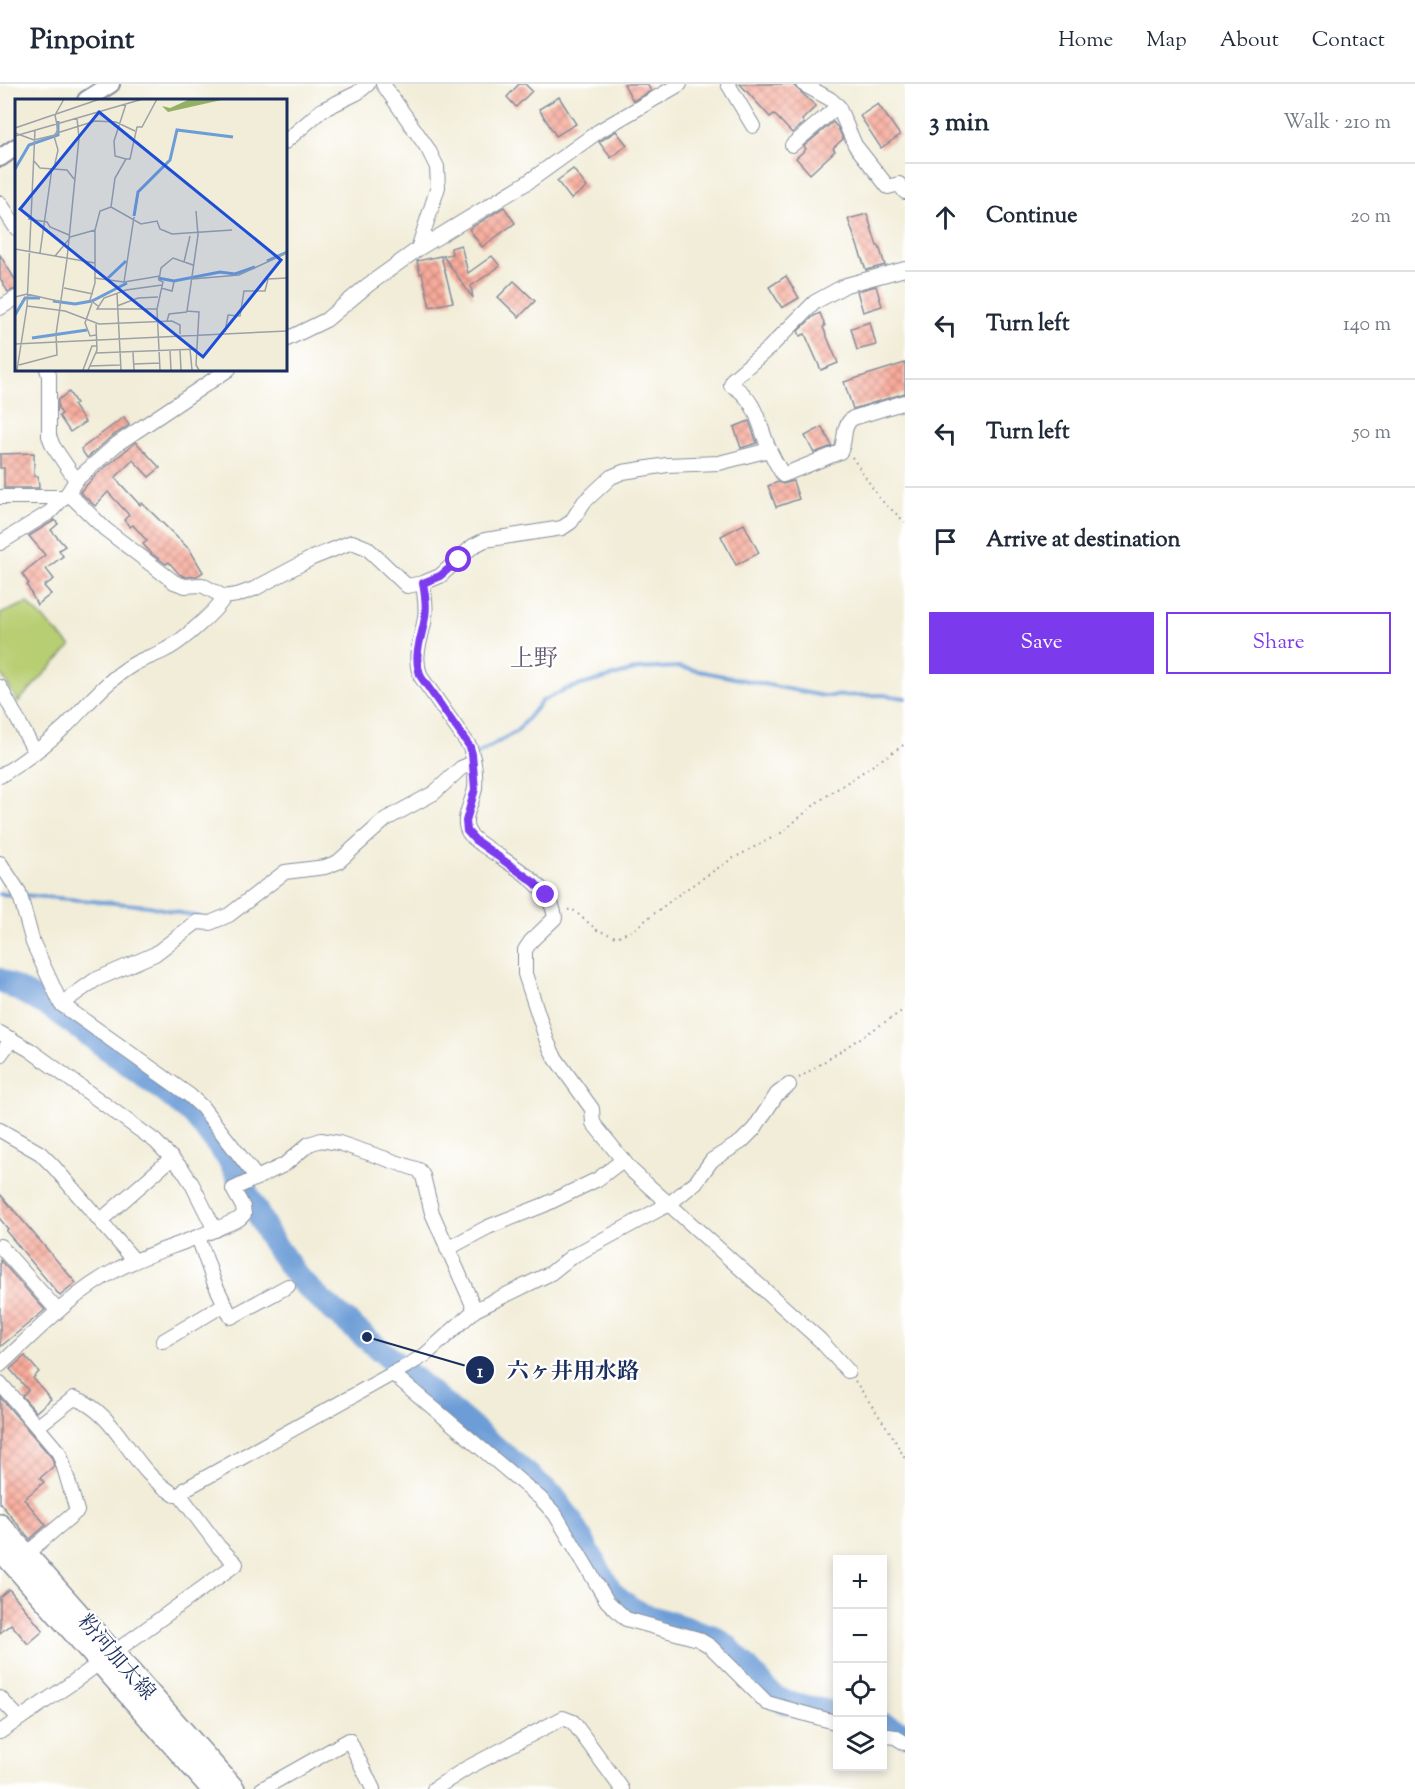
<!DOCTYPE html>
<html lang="en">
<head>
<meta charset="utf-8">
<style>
  body { margin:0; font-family:"Sorts Mill Goudy","Noto Serif JP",serif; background:#f2f2f3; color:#1f2937 }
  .controls { position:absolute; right:18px; bottom:18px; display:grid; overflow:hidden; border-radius:0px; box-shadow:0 3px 9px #0003 }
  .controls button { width:54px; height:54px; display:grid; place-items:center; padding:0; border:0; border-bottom:2px solid #e0e1e3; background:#fff; color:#1f2937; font:30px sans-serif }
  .stop { position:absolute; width:18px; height:18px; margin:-14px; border:4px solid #7c3aed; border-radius:50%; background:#fff }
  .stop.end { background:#7c3aed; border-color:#fff; box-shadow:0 2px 6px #0008 }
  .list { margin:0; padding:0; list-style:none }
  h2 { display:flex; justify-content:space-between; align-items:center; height:78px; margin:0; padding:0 24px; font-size:26px }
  h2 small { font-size:20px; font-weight:400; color:#747a83 }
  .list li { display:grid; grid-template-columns:39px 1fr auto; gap:18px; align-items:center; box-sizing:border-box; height:108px; padding:0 24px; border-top:2px solid #e0e1e3 }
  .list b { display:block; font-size:22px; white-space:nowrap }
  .list em { font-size:20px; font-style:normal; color:#747a83 }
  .actions { display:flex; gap:12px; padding:18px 24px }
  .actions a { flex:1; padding:14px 0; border:2px solid #7c3aed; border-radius:0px; text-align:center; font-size:21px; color:#7c3aed }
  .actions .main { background:#7c3aed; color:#fff }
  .icon { flex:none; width:33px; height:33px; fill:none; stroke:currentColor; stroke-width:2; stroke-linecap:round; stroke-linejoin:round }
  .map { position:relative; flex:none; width:905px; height:1705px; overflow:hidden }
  header { display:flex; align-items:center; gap:36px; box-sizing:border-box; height:84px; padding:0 30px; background:#fff; border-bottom:2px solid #e0e1e3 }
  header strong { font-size:28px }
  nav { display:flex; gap:33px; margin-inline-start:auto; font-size:21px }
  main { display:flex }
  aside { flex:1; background:#fff }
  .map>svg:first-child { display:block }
  .green { fill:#b8ce72; stroke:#6a7e68; stroke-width:1.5 }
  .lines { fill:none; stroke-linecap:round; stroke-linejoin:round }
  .stream { stroke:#6d9dd7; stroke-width:4 }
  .river { stroke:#6d9dd7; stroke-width:24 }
  .building { fill:url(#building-cross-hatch) }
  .minor-casing { stroke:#868e9b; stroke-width:16 }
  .tertiary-casing { stroke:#868e9b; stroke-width:20 }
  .primary-casing { stroke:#868e9b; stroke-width:24 }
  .path { stroke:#868e9b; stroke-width:2; stroke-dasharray:1.5 4.5; stroke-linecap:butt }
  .minor { stroke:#fff; stroke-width:14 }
  .tertiary { stroke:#fff; stroke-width:16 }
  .primary { stroke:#fff; stroke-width:21 }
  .route { stroke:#7c3aed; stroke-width:8 }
  .labels { text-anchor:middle; stroke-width:4.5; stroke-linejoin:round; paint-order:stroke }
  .street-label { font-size:21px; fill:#1b2f5e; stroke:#fff }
  .quarter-label { font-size:24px; fill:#685a73; stroke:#fff }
  .inset-river { fill:none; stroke:#6d9dd7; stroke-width:3 }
  .inset-road { fill:none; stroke:#9ca1a7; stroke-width:1.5 }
  .view { fill:#1d4ed8; fill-opacity:0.15; stroke:#1d4ed8; stroke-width:3 }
  .inset-edge { fill:none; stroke:#1b2f5e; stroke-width:3 }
  .leader { fill:none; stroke:#1b2f5e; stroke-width:2 }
  .callout-dot { fill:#1b2f5e; stroke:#fff; stroke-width:2 }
  .mark-label { font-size:18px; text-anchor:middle; font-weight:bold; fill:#fff }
  .callout-label { font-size:22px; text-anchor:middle; font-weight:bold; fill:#1b2f5e; stroke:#fff; stroke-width:4.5; stroke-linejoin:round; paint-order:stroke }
</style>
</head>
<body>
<header>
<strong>Pinpoint</strong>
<nav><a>Home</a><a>Map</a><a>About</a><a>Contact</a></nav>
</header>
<main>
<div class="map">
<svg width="905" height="1705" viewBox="0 0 905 1705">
  <defs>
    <pattern id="building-cross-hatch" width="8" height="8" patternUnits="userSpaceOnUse" patternTransform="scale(1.5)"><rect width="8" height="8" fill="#f8aa9a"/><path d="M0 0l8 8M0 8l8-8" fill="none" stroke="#c88b81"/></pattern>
  </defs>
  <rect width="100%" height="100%" fill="#fff"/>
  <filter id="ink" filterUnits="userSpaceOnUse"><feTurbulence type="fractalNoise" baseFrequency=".0167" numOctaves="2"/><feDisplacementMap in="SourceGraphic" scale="12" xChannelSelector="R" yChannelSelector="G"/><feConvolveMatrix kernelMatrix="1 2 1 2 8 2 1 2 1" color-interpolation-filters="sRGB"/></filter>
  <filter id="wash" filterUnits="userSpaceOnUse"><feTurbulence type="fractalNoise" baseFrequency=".008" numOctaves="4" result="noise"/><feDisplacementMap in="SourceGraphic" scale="24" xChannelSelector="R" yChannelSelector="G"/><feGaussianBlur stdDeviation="1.35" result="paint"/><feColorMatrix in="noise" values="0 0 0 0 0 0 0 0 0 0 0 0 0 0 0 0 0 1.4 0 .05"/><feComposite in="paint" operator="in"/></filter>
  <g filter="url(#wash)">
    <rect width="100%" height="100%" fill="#f2edd8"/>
    <polygon class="green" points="27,519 71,562 18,618 0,588 0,530"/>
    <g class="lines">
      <g class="stream">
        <polyline points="476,671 517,647 542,617 567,605 638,585 679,583 823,612 883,611 905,614"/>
        <polyline points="0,810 15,811"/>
        <polyline points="23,811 149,822 199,833"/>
      </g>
      <g class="river">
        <polyline points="0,896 51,923 154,999 195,1032 229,1075 272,1157 300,1196 321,1216 554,1413 572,1438 611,1508 631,1524 644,1531 714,1553 728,1563 773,1612 785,1618 838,1630"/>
        <polyline points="882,1640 905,1650"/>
      </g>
    </g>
    <g id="blocks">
      <g class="building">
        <polygon points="519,0 525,0 532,7 516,23 507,13"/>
        <polygon points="624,0 647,0 651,7 633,17"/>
        <polygon points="740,0 792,0 816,22 802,36 804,39 792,49 774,30 770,33"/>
        <polygon points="559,13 576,40 556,52 539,25"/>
        <polygon points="878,20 900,51 881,64 860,32"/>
        <polygon points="833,38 838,44 843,55 833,64 835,67 810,90 796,74 806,65 804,62"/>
        <polygon points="616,47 627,61 611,74 599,58"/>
        <polygon points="573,85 587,103 571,115 557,97"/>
        <polygon points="504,123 515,139 482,163 469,145"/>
        <polygon points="867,130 877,162 879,162 885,181 866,186 848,135"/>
        <polygon points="461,161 468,189 492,172 500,182 471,202 473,214 443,172 452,170 451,164"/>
        <polygon points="0,171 16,197 16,205 8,208 0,194"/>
        <polygon points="441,172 453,218 430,223 422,189 420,190 417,177"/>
        <polygon points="786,192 799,214 782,224 769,203"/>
        <polygon points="514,197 535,217 519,233 498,213"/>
        <polygon points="876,202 882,222 863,228 857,207"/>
        <polygon points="820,229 825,242 823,243 838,279 821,286 805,250 800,252 798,247 814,232"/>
        <polygon points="870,238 876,261 857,266 851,244"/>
        <polygon points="905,279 905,309 853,325 844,298"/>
        <polygon points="69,308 76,319 73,321 85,338 70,348 59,332 62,330 58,324 58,316"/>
        <polygon points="124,333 129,341 111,353 87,374 81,365"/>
        <polygon points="749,337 757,359 741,364 734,343"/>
        <polygon points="822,343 832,362 814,369 805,352"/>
        <polygon points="136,358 160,384 149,393 133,376 115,394 140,421 142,419 190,466 203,488 197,492 186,493 179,490 169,478 166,480 152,470 143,460 147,457 133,441 130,443 124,436 129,431 108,408 95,422 80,408 96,391"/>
        <polygon points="34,369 34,392 38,392 39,404 4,404 4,384 0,384 0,370"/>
        <polygon points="793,397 799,415 776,423 768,402 778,398 783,400"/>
        <polygon points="55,436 58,440 51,446 65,462 59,466 63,472 46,485 54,495 44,502 51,510 37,521 27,501 29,500 22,490 45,471 29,452"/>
        <polygon points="744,440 759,469 736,481 721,452"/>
        <polygon points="0,1110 76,1199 60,1212 6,1147 8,1145 0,1135"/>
        <polygon points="0,1176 45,1226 0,1263"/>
        <polygon points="25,1272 39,1288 33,1294 51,1315 36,1328 22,1312 28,1306 10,1285"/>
        <polygon points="0,1313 52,1374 54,1382 40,1394 44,1398 24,1415 46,1441 30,1455 0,1419"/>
        <polygon points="9,1505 43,1547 28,1560 11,1540 0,1549 0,1513"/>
      </g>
    </g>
  </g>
  <g filter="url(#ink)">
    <use href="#blocks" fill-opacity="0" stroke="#868e9b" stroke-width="1.5"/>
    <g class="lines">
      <defs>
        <g id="minor">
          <polyline points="383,0 428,65 437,83 438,103 418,165"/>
          <polyline points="728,0 753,42"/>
          <polyline points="803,0 830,15 838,22 855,61 888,103 899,100 905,108"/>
          <polyline points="285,58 322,26 357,9 368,0"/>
          <polyline points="792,61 838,22"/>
          <polyline points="0,119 16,144"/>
          <path d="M905 185 846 201 815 218 769 264 733 295 731 301C756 314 759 341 769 365 773 374 778 383 783 391L840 368C847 356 841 342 853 334L905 318"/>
          <polyline points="0,224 16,214"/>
          <polyline points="285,256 326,236 368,201 418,165 528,98 599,47 680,0"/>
          <polyline points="47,285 49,291 49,352 53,362 76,396"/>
          <polyline points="68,409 105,445 174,498 185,502 202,501 224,513 237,511 254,505 312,474 352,458 367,464 407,502 423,499 440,492 473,462 485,456 562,444 571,438 584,418 611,393 623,388 667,381 719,379 769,366"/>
          <polyline points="0,413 64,413"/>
          <polyline points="0,459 50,428 68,409 76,396 117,360 229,285"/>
          <path d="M423 499C424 510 427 521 425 533 422 555 412 571 421 593L470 663C474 675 476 691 475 704 473 718 460 736 469 749 474 756 482 761 490 766 514 783 552 802 555 834L531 857 525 866V890L547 957 554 972 592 1025 593 1039 631 1086 820 1256 848 1287"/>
          <polyline points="0,603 35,668"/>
          <path d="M0 692C23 678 46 661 66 642 87 621 108 595 134 580 144 574 157 571 167 565 181 558 218 526 224 513"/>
          <polyline points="0,779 19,808 33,859 61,920 189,1011 202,1023 257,1094"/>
          <polyline points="61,920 95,896 155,870 197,838 210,839 229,831 285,788 325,783 338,778 386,735 434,709 461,684 473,679"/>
          <polyline points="0,949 30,966 155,1057 183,1086 192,1100 215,1146"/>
          <polyline points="0,971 12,955"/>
          <polyline points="0,1046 40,1069 54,1083 134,1176"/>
          <polyline points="101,1136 172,1074"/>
          <polyline points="198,1153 214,1198 231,1233 288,1202"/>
          <polyline points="0,1162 58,1227"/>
          <polyline points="447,1165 488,1143 544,1121 598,1095 623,1076"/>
          <polyline points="163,1257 225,1220"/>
          <path d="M0 1281C36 1248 72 1209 116 1186 142 1172 170 1164 197 1153 211 1148 225 1141 239 1135L244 1130 243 1123 233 1105 284 1081 309 1060 321 1056 339 1059 419 1086 423 1092 432 1129 475 1226"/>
          <polyline points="393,1290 540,1414 555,1430 607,1517 626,1535 698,1555 710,1562 767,1619 838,1639"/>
          <polyline points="0,1299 60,1370 77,1427 26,1470"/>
          <path d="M38 1342 74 1314C109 1325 125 1365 149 1390 156 1398 166 1405 175 1411H180"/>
          <polyline points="0,1614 19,1634"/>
          <polyline points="0,1648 69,1601 236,1480 219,1463 180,1411 187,1404 410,1280 425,1271 475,1226 551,1189 571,1173 669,1120 696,1098 712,1076 741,1058 754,1045 777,1010 789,1001"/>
          <polyline points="882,1651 895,1653 905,1659"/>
          <polyline points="262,1705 349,1656 373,1705"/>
          <polyline points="434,1705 467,1684 563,1634 573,1638 622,1705"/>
        </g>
        <g id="tertiary">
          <polyline points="86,16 111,0"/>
          <polyline points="0,74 16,63"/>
        </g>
        <g id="primary">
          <polyline points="0,1441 234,1705"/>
          <polyline points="0,1465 212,1705"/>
        </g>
      </defs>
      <use href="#minor" class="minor-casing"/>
      <use href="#tertiary" class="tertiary-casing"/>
      <use href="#primary" class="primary-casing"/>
      <g class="path">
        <polyline points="852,373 880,415 905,438"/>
        <polyline points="568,826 572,825 597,846 616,853 633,846 682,808 730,776 781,749 819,717 905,660"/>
        <polyline points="799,994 905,925"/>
        <polyline points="855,1297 892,1351 905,1375"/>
      </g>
      <use href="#minor" class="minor"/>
      <use href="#tertiary" class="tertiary"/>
      <use href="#primary" class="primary"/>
    </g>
  </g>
  <g class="lines" filter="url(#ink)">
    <path class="route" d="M459 476 440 492 423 499C425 510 427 521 425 533 422 555 412 571 421 593L470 663 472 670 475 705 466 737 467 747 475 756 535 799 546 811"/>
  </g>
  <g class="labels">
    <g class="street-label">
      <text transform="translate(117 1573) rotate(49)" y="7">粉河加太線</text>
    </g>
    <g class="quarter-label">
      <text x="534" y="582">上野</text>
    </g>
  </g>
  <g transform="translate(15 15)">
    <rect width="272" height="272" fill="#f2edd8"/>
    <path d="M211 0 153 13 147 7 155 9 173 1Z" fill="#92b164"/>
    <path class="inset-river" d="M0 70 14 46 43 36V22M119 117 123 93 155 61 162 31 218 38M252 162 272 153M93 179 111 162M143 179 159 182 205 173 220 175 240 168M38 202 60 205 77 202 112 184M0 216 10 199H25M17 239 72 231"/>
    <path class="inset-road" d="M142 0 127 28H122L115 60H111L100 79 96 108 126 125 142 122 145 130 157 135 217 131M111 5 99 42 100 57 111 60M40 16 49 0M0 29 85 0M0 34 19 41 40 36M42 34 80 22 101 23 120 32M0 37 128 0M19 62 25 69 52 71 59 80M39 69 43 51 39 37 43 31 40 16M181 112 183 136 172 212 184 213 181 266 184 271M13 120 32 123 35 128 54 136M55 138 80 131M0 150 80 164M25 154 37 69M40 157 55 139M52 160 64 39 62 19M169 163 175 137M79 179 109 183 145 177M177 180 224 176 272 154M109 183 119 118M49 189 78 195M146 189 157 192 159 183M102 195 106 271M0 198 12 195 47 203M77 204 70 224 75 237 81 236M12 207 50 212 84 225 157 222 165 226V235M83 207 75 201 80 184V131L85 112 96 108M102 207 123 199 143 198M142 210H82L89 199 111 191 147 186M152 222 154 215 172 213M210 233 213 216 225 217 229 192H250L253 180 272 179M0 245 272 232M175 250 177 271M155 251 156 271M165 251 166 271M118 253 119 271M81 254 182 250M119 265 145 264M4 266 42 256 41 235 52 160M75 267 105 266M2 271 12 207 20 31M68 271 77 247H82M73 271 82 251 81 225M145 271 142 210 148 183 144 181 146 169 158 159 178 166"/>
    <path class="view" d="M84 13 266 161 188 258 5 110Z"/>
    <rect width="272" height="272" class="inset-edge"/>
  </g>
  <path class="leader" d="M367 1253L480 1286"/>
  <g class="callout-dot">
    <circle cx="367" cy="1253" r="6"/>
    <circle cx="480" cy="1286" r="15"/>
  </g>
  <g class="mark-label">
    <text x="480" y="1293">1</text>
  </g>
  <g class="callout-label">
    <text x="573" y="1294">六ヶ井用水路</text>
  </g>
</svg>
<div class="controls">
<button>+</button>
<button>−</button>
<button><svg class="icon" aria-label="locate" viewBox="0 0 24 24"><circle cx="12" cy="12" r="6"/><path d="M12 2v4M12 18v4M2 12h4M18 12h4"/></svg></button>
<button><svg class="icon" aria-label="layers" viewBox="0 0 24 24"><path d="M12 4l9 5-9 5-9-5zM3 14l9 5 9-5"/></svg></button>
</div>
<div class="stop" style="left:459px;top:476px"></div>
<div class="stop end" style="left:546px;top:811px"></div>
</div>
<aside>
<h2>3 min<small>Walk · 210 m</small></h2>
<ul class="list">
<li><svg class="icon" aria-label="ahead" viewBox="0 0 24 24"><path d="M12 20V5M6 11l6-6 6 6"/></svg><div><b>Continue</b></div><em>20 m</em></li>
<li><svg class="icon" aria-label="left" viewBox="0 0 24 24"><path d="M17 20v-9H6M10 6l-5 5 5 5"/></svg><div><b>Turn left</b></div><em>140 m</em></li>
<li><svg class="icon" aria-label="left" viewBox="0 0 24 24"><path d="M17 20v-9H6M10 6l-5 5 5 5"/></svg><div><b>Turn left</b></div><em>50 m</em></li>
<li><svg class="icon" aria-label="arrive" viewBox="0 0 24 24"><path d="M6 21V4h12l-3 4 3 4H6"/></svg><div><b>Arrive at destination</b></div></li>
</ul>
<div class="actions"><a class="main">Save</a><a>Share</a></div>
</aside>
</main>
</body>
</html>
